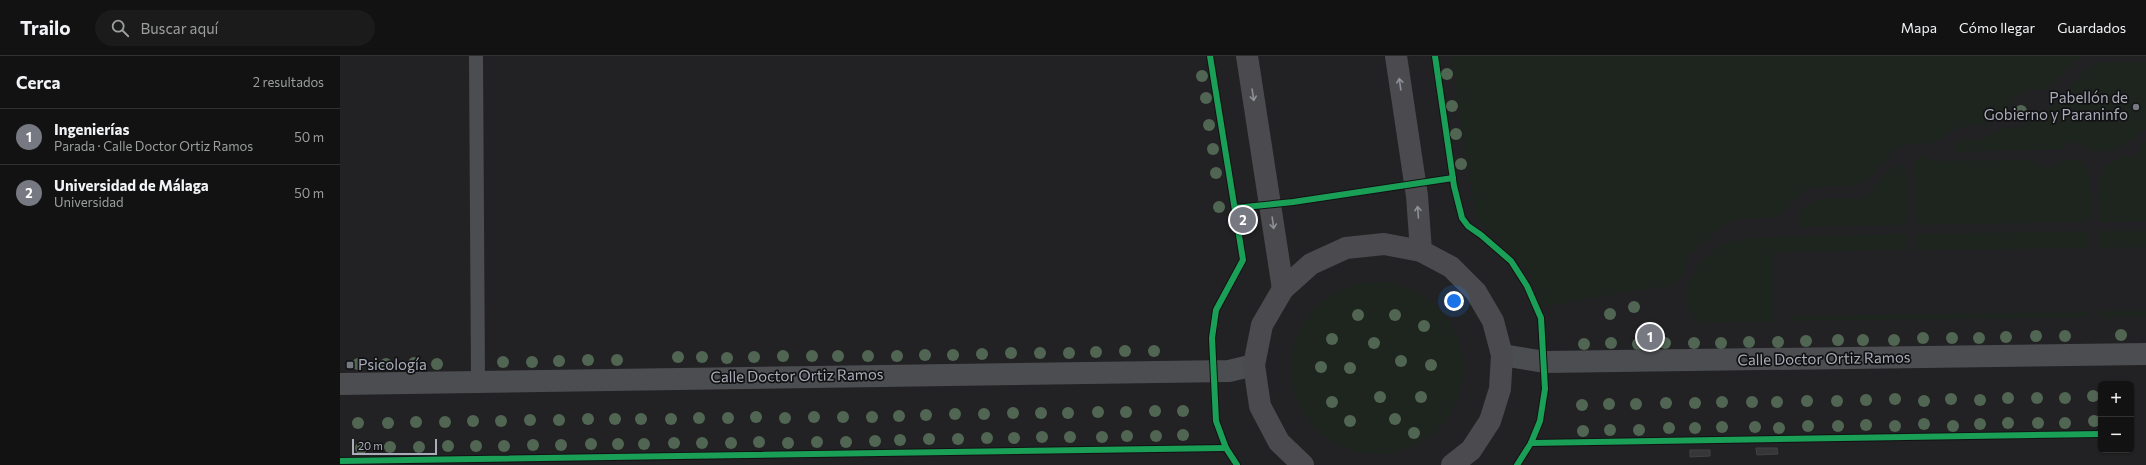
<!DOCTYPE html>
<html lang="es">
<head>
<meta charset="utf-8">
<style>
  body { margin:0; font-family:Commissioner,sans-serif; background:#1b1b1b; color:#f1f3f6 }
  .controls { position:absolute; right:12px; bottom:12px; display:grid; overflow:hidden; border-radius:6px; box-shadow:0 1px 3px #0004 }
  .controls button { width:36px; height:36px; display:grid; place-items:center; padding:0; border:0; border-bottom:1px solid #313232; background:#121212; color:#f1f3f6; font:20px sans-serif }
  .scale { position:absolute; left:12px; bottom:10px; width:85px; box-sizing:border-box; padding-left:4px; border:2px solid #a9adb9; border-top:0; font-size:11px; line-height:14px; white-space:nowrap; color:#a9adb9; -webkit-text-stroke:3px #121214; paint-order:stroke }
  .you { position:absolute; left:1114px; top:245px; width:14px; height:14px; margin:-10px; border:3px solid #fff; border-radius:50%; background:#1a73e8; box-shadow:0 0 0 6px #1a73e833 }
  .badge { display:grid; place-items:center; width:26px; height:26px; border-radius:50%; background:#767981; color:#fff; font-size:13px; font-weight:700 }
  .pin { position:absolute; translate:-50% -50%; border:2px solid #fff; box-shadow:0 1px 4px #0006 }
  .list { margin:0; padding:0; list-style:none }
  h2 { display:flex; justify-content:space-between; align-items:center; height:52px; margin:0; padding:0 16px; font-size:17px }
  h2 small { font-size:13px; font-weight:400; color:#9c9e9f }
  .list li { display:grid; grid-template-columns:26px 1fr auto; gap:12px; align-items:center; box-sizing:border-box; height:56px; padding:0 16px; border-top:1px solid #313232 }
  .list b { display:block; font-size:15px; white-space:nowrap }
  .list p { margin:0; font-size:13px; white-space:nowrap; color:#9c9e9f }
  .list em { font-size:13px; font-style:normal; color:#9c9e9f }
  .icon { flex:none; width:22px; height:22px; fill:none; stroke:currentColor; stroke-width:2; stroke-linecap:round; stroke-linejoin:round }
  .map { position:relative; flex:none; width:1806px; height:409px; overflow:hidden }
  header { display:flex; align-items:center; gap:24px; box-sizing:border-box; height:56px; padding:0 20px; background:#121212; border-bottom:1px solid #313232 }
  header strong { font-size:19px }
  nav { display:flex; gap:22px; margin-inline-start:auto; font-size:14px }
  .search { width:280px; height:36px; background:#1b1b1b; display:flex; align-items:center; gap:10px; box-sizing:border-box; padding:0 14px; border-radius:22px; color:#9c9e9f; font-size:15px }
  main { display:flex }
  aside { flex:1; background:#121212 }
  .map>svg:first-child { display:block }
  .built { fill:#222224; fill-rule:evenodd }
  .green { fill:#1e251f }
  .building { fill:#363637; stroke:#404144 }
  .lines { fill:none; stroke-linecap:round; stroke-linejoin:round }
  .lane { stroke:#4c4d51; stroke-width:14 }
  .street { stroke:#4c4d51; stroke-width:22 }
  .secondary { stroke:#4b4b4f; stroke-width:22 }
  .cycleway-casing { stroke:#121214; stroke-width:8 }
  .cycleway { stroke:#1a9f57; stroke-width:6 }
  .tree { fill:#516553 }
  .oneway { stroke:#8d9099 }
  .poi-dot { fill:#767981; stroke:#121214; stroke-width:1.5 }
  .labels { text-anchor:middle; stroke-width:3.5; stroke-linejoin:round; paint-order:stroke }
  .poi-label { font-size:15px; fill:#a9adb9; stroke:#121214; text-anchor:end }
  .street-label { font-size:15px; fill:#a9adb9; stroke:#121214 }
</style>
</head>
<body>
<header>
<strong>Trailo</strong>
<div class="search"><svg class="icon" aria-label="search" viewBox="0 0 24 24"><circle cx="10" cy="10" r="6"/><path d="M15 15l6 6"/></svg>Buscar aquí</div>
<nav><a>Mapa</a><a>Cómo llegar</a><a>Guardados</a></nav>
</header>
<main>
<aside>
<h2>Cerca<small>2 resultados</small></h2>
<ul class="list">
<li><span class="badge">1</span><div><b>Ingenierías</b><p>Parada · Calle Doctor Ortiz Ramos</p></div><em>50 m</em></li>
<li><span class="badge">2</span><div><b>Universidad de Málaga</b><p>Universidad</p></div><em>50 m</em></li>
</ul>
</aside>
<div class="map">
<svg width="1806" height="409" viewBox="0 0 1806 409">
  <rect width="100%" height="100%" fill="#181818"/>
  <path class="built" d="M0 0H1806V409H0ZM1761 328H1791V394H1761Z"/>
  <g class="green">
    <polygon points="1111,0 1745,0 1736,5 1707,33 1687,34 1677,38 1661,59 1649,67 1618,72 1593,87 1563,89 1555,94 1524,127 1512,130 1472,131 1463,135 1438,160 1427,162 1399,163 1386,167 1345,202 1345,216 1335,228 1203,251 1187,214 1156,181 1136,163"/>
    <path d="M1763 6H1806V73C1784 91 1763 106 1737 86L1727 88 1723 93 1615 96 1613 89 1616 86 1641 83 1662 72 1685 69 1700 60 1717 45 1749 11Z"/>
    <path d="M1802 86H1806V165L1760 166C1759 143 1751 113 1777 103 1783 100 1792 101 1798 101Z"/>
    <polygon points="1586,100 1595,105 1687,104 1709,113 1721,105 1732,103 1742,105 1749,115 1752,156 1750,163 1746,166 1575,169 1574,107 1578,102"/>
    <polygon points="1562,109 1567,117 1567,165 1561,169 1464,171 1458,166 1459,158 1470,146 1482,143 1524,142 1551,112"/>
    <polygon points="1748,175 1749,192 1576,194 1576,178"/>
    <polygon points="1759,175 1806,175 1806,191 1759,192"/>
    <polygon points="1566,178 1567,194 1433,196 1434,266 1360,267 1349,255 1347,234 1358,209 1375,192 1401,182"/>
    <circle cx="1037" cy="312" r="86"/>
    <rect x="1759" y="255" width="47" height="6"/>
    <polygon points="1750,256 1750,261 1452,265 1452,260"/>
  </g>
  <g class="building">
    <polygon points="1416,392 1437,392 1438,398 1417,399"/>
    <polygon points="1350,394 1370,394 1370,400 1350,401"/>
  </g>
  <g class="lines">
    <polyline class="lane" points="136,0 138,325"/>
    <g class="street">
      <polyline points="1162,299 1205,306 1806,298"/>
      <polyline points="0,328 889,315 914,309"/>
    </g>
    <g class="secondary">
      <polyline points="907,0 943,233"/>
      <polyline points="1056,0 1077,140 1081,195"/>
      <polyline points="963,409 939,386 920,350 914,309 922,269 943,233 971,208 1006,192 1044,188 1081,195 1111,211 1136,236 1153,265 1162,299 1160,333 1150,365 1131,394 1112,409"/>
    </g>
    <defs>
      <g id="cycleway">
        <polyline points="870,0 903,204 876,254 872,282 876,365 886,392 897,409"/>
        <polyline points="1095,0 1114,130 1122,162 1128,170 1141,179 1171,205 1187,230 1201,262 1205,333 1200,365 1191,387 1177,409"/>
        <polyline points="895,152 953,146 1113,122"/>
        <polyline points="1191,387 1761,378"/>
        <polyline points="0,405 886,392"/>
      </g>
    </defs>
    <use href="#cycleway" class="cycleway-casing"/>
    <use href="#cycleway" class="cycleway"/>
  </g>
  <g class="tree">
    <circle cx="1107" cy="18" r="6"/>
    <circle cx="862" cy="20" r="6"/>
    <circle cx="866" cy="42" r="6"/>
    <circle cx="1112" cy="50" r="6"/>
    <circle cx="1681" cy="55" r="6"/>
    <circle cx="869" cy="69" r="6"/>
    <circle cx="1116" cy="78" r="6"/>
    <circle cx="873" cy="93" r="6"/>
    <circle cx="1121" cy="108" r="6"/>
    <circle cx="876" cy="117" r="6"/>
    <circle cx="879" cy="151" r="6"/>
    <circle cx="1294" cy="251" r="6"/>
    <circle cx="1270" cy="258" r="6"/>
    <circle cx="1018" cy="259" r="6"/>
    <circle cx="1055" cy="259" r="6"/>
    <circle cx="1084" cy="270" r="6"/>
    <circle cx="1781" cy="279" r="6"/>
    <circle cx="1696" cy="280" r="6"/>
    <circle cx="1725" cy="280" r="6"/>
    <circle cx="1666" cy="281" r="6"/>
    <circle cx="1583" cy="282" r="6"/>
    <circle cx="1612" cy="282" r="6"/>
    <circle cx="1639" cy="282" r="6"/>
    <circle cx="992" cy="283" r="6"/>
    <circle cx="1498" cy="284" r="6"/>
    <circle cx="1523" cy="284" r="6"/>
    <circle cx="1554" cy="284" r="6"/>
    <circle cx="1466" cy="285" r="6"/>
    <circle cx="1409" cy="286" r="6"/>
    <circle cx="1438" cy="286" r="6"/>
    <circle cx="1034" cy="287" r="6"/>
    <circle cx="1271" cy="287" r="6"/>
    <circle cx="1325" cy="287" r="6"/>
    <circle cx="1354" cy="287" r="6"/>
    <circle cx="1381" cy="287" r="6"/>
    <circle cx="1244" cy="288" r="6"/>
    <circle cx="1298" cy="288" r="6"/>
    <circle cx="785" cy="295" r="6"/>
    <circle cx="814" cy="295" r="6"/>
    <circle cx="756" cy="296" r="6"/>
    <circle cx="671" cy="297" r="6"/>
    <circle cx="700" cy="297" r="6"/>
    <circle cx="729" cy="297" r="6"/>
    <circle cx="642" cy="298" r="6"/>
    <circle cx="585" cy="299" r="6"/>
    <circle cx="613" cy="299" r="6"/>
    <circle cx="443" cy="300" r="6"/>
    <circle cx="472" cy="300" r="6"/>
    <circle cx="498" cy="300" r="6"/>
    <circle cx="528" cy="300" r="6"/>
    <circle cx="557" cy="300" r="6"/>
    <circle cx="338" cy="301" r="6"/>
    <circle cx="362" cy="301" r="6"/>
    <circle cx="414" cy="301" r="6"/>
    <circle cx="387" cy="302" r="6"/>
    <circle cx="248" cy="304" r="6"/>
    <circle cx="277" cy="304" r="6"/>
    <circle cx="219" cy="305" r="6"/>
    <circle cx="1061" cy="305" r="6"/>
    <circle cx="163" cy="306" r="6"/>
    <circle cx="192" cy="306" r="6"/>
    <circle cx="74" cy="307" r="6"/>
    <circle cx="18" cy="308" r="6"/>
    <circle cx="46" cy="308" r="6"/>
    <circle cx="97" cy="308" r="6"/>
    <circle cx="1091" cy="309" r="6"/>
    <circle cx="981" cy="311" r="6"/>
    <circle cx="1010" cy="312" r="6"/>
    <circle cx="1753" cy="340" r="6"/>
    <circle cx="1040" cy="341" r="6"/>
    <circle cx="1081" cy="341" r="6"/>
    <circle cx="1668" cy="342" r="6"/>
    <circle cx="1697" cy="342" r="6"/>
    <circle cx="1725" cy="342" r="6"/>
    <circle cx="1555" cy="343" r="6"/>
    <circle cx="1611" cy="343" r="6"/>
    <circle cx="1526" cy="344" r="6"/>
    <circle cx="1640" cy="344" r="6"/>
    <circle cx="1467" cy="345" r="6"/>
    <circle cx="1497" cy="345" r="6"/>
    <circle cx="1584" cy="345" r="6"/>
    <circle cx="992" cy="346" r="6"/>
    <circle cx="1382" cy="346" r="6"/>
    <circle cx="1412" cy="346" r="6"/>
    <circle cx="1437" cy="346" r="6"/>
    <circle cx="1326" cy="347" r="6"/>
    <circle cx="1355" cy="347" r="6"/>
    <circle cx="1269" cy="348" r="6"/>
    <circle cx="1296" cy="348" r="6"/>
    <circle cx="1242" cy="349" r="6"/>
    <circle cx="815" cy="355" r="6"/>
    <circle cx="843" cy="355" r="6"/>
    <circle cx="758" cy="356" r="6"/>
    <circle cx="786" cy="356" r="6"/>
    <circle cx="673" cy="357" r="6"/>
    <circle cx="701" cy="357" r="6"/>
    <circle cx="728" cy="357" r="6"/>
    <circle cx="615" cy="358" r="6"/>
    <circle cx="644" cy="358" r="6"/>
    <circle cx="586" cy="359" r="6"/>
    <circle cx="559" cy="360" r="6"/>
    <circle cx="416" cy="361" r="6"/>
    <circle cx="474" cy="361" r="6"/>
    <circle cx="503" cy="361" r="6"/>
    <circle cx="532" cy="361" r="6"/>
    <circle cx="359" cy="362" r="6"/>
    <circle cx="388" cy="362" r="6"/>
    <circle cx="445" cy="362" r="6"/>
    <circle cx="248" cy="363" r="6"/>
    <circle cx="275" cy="363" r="6"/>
    <circle cx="301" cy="363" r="6"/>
    <circle cx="331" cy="363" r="6"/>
    <circle cx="1055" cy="363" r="6"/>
    <circle cx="190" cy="364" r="6"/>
    <circle cx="219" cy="364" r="6"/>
    <circle cx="133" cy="365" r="6"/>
    <circle cx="161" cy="365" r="6"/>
    <circle cx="1010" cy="365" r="6"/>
    <circle cx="1754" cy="365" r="6"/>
    <circle cx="76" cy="366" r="6"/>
    <circle cx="105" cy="366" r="6"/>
    <circle cx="18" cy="367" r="6"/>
    <circle cx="48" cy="367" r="6"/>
    <circle cx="1668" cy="367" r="6"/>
    <circle cx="1698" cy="367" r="6"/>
    <circle cx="1725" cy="367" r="6"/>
    <circle cx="1584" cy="368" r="6"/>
    <circle cx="1640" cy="368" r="6"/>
    <circle cx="1526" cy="369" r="6"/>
    <circle cx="1468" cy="370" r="6"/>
    <circle cx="1498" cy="370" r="6"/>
    <circle cx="1555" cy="370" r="6"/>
    <circle cx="1613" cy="370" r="6"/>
    <circle cx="1382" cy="371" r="6"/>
    <circle cx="1415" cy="371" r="6"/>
    <circle cx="1329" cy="372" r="6"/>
    <circle cx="1355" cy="372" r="6"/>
    <circle cx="1439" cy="372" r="6"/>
    <circle cx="1270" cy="374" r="6"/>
    <circle cx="1299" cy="374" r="6"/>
    <circle cx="1243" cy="375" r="6"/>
    <circle cx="1074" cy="377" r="6"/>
    <circle cx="843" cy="379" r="6"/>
    <circle cx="787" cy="380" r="6"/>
    <circle cx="816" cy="380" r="6"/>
    <circle cx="702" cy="381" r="6"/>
    <circle cx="730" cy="381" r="6"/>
    <circle cx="762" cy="381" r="6"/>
    <circle cx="647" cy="382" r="6"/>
    <circle cx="674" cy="382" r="6"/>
    <circle cx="589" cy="383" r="6"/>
    <circle cx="618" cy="383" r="6"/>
    <circle cx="560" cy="384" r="6"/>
    <circle cx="535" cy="385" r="6"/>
    <circle cx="419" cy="386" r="6"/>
    <circle cx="477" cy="386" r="6"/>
    <circle cx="506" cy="386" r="6"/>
    <circle cx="334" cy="387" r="6"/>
    <circle cx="362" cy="387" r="6"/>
    <circle cx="391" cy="387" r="6"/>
    <circle cx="448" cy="387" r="6"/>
    <circle cx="251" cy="388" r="6"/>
    <circle cx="278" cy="388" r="6"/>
    <circle cx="304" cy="388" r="6"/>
    <circle cx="193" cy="389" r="6"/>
    <circle cx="221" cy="389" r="6"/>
    <circle cx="108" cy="390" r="6"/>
    <circle cx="136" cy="390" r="6"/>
    <circle cx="164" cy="390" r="6"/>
    <circle cx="50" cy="391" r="6"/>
    <circle cx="79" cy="391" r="6"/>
    <circle cx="21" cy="392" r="6"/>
  </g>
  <defs><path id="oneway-shaft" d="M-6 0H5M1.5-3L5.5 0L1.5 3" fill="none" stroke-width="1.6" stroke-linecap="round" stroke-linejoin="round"/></defs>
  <g class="oneway">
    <use href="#oneway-shaft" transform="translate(1060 28) rotate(-98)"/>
    <use href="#oneway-shaft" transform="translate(913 39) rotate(81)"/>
    <use href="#oneway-shaft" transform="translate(1078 156) rotate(-94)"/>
    <use href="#oneway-shaft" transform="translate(933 167) rotate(82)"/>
  </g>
  <g class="poi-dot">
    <circle cx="1796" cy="51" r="4"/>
    <rect x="6" y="305" width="8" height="8" rx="2"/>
  </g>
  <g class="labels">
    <g class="poi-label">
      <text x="1788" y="47">Pabellón de<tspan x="1788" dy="17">Gobierno y Paraninfo</tspan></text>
      <text x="18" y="314" text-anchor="start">Psicología</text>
    </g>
    <g class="street-label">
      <text transform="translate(1484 303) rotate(-1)" y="5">Calle Doctor Ortiz Ramos</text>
      <text transform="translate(457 320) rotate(-1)" y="5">Calle Doctor Ortiz Ramos</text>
    </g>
  </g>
</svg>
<div class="controls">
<button>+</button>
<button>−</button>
</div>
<div class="scale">20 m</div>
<div class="you"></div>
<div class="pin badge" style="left:1310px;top:281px">1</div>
<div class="pin badge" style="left:903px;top:164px">2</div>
</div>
</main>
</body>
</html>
